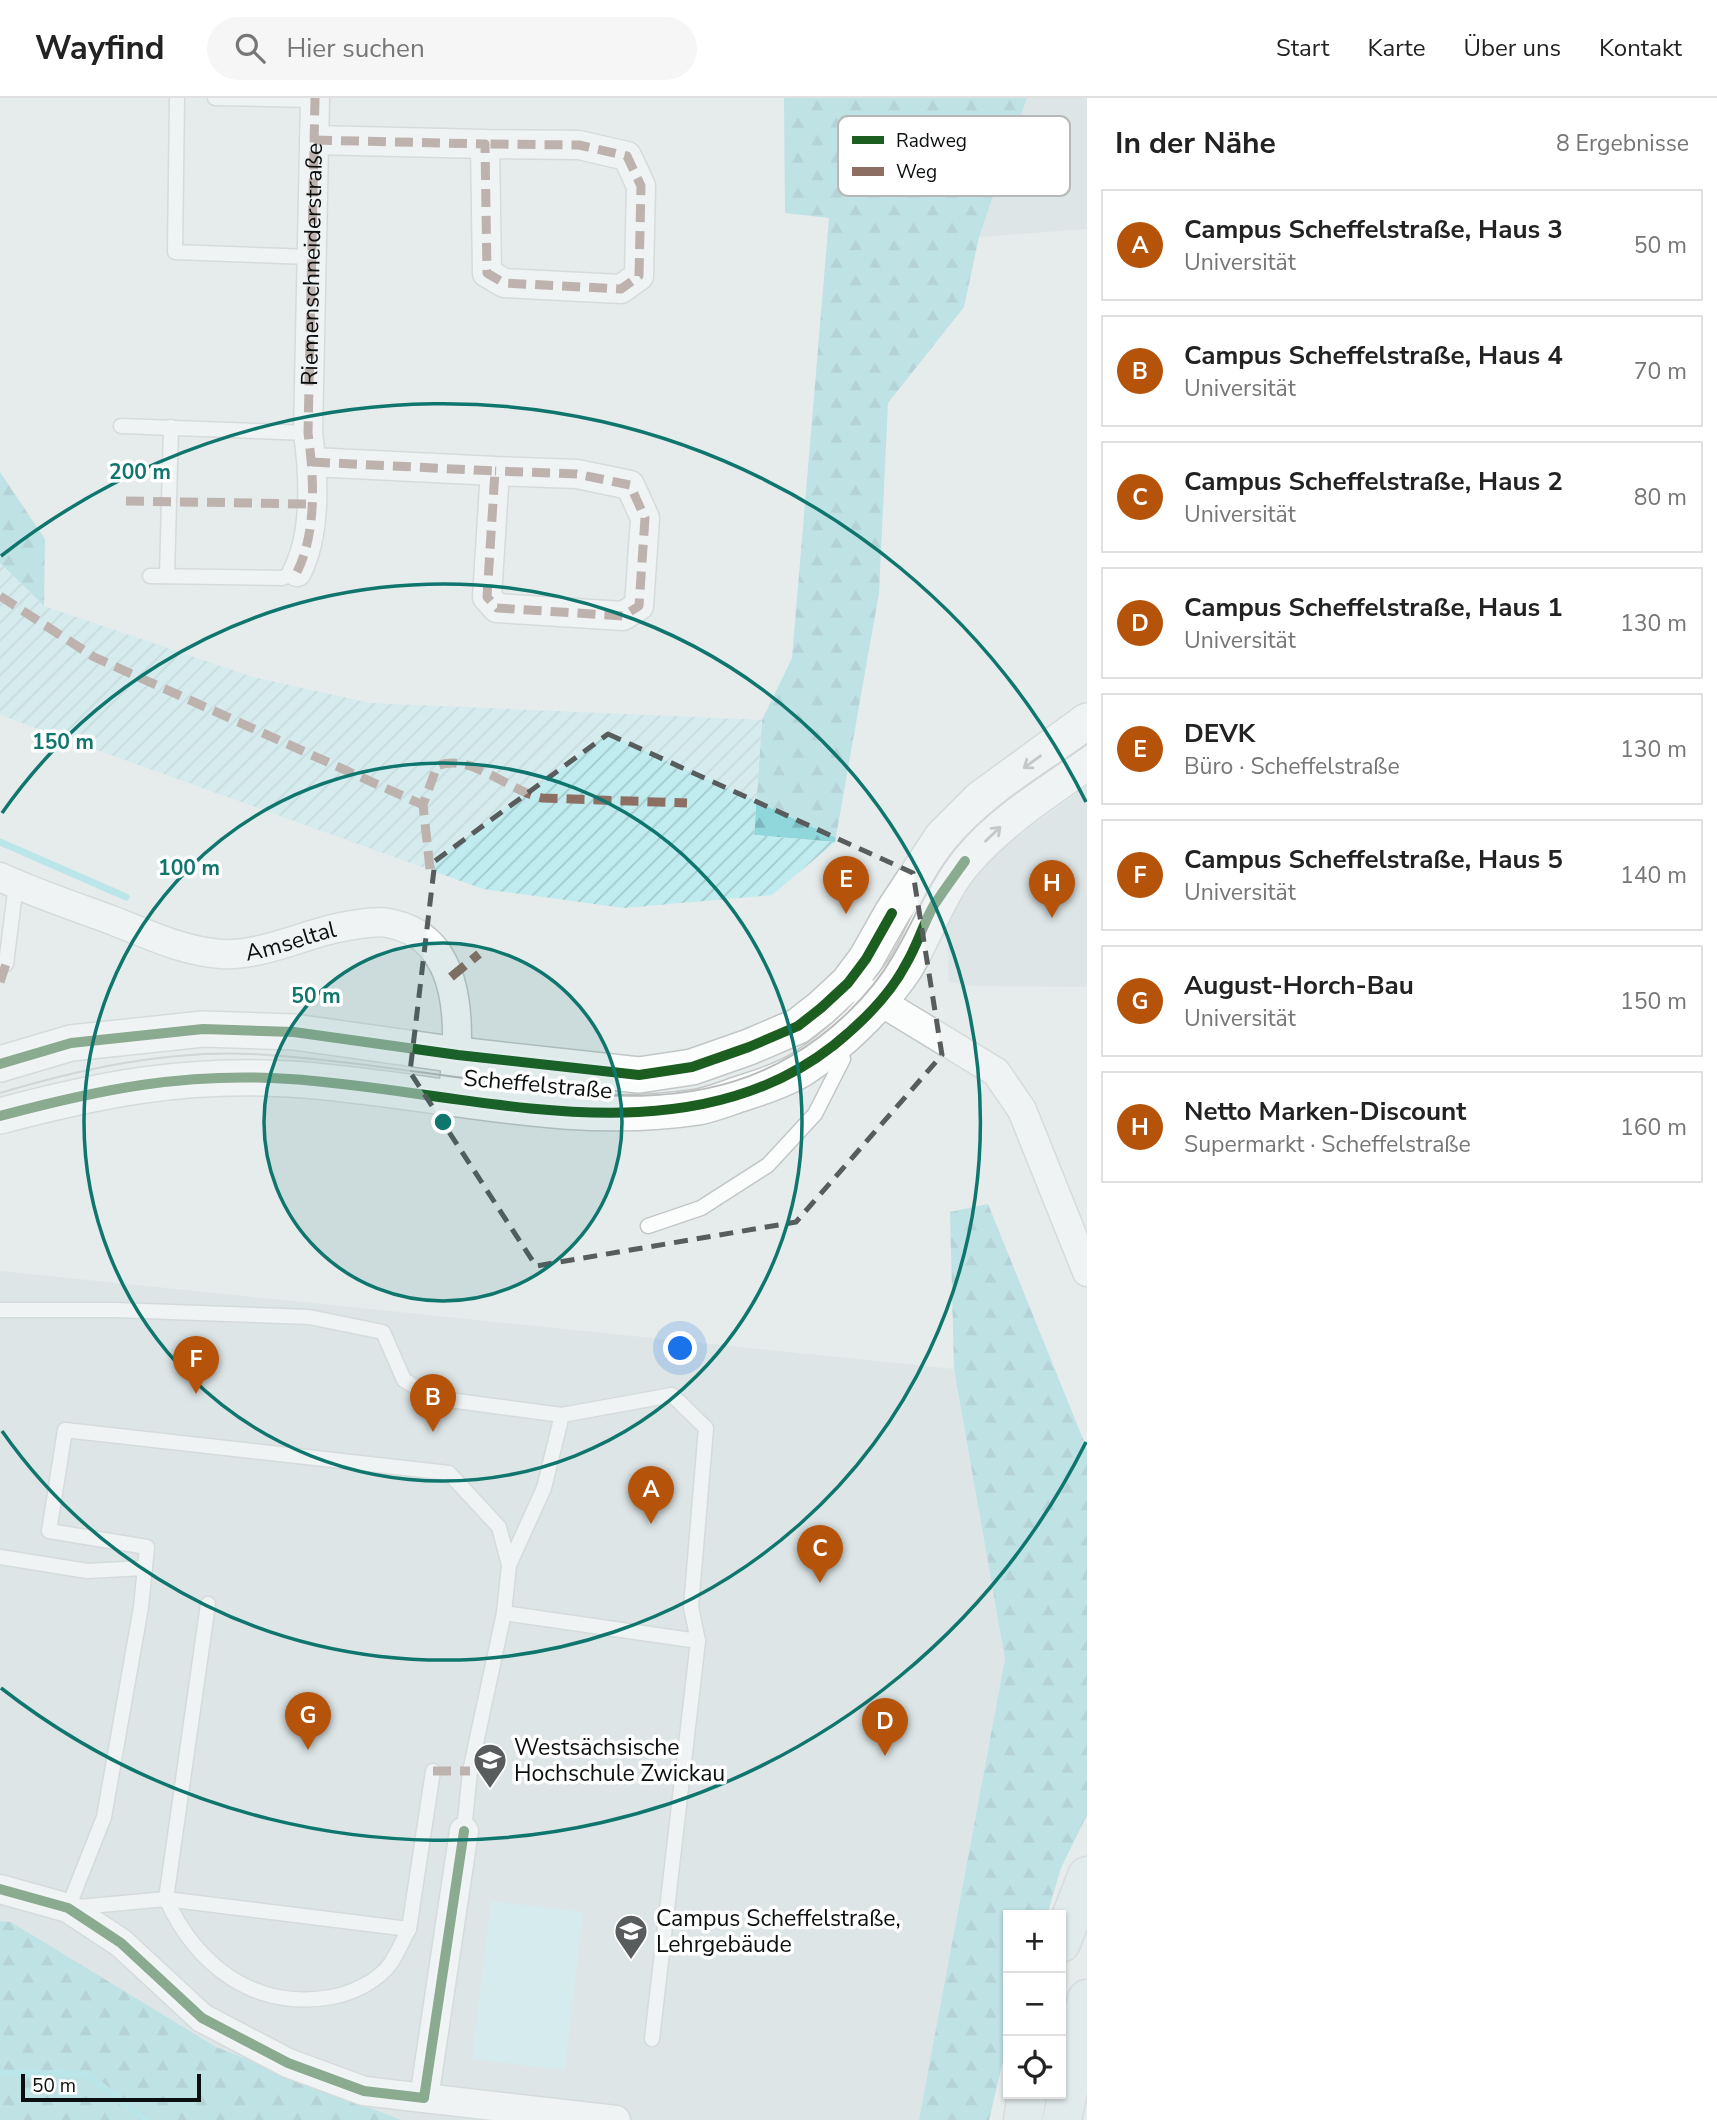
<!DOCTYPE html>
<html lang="de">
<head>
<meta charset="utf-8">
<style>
  body { margin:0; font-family:"Nunito Sans",sans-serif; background:#f6f6f6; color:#222 }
  .controls { position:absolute; right:21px; bottom:21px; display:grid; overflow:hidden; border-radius:0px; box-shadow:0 2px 5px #0004 }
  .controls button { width:63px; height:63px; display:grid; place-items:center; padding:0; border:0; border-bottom:2px solid #e0e0e0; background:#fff; color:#222; font:35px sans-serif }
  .scale { position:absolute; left:21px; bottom:18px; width:180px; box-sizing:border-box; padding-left:7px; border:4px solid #0c0f0f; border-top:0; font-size:19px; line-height:24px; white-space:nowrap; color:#0c0f0f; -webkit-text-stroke:5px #fff; paint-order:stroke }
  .you { position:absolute; left:681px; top:1251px; width:24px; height:24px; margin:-18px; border:5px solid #fff; border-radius:50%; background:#1a73e8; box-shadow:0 0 0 10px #1a73e833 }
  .badge { display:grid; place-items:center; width:46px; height:46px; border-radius:50%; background:#b45309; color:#fff; font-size:23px; font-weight:700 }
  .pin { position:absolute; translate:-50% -58px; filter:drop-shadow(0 2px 4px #0008) }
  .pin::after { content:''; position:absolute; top:37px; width:24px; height:21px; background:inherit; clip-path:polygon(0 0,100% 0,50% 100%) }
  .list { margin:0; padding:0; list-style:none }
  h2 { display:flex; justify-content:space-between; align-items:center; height:91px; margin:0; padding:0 28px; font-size:30px }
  h2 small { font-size:23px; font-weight:400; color:#767676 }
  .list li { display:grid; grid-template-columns:46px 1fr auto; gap:21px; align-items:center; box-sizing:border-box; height:112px; margin:0 14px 14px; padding:0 14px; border:2px solid #e0e0e0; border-radius:0px }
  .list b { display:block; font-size:26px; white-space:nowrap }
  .list p { margin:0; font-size:23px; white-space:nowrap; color:#767676 }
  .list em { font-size:23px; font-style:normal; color:#767676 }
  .icon { flex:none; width:38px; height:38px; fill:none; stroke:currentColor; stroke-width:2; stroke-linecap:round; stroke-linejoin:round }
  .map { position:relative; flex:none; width:1087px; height:2022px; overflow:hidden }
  header { display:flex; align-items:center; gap:42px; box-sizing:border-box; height:98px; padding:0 35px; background:#fff; border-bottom:2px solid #e0e0e0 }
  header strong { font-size:33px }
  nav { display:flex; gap:38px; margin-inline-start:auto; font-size:24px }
  .search { width:490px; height:63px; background:#f6f6f6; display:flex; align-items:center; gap:18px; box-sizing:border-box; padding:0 24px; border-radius:38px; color:#767676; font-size:26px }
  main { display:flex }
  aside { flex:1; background:#fff }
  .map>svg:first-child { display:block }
  .built { fill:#d2dede }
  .forest { fill:url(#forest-firs) }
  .garden { fill:url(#garden-furrows) }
  .pitch { fill:#c0ecef }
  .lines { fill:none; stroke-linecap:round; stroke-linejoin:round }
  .stream { stroke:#88dfe4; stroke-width:7 }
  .service-casing { stroke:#c2c6c6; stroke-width:17 }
  .minor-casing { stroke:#c2c6c6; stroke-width:31 }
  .tertiary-casing { stroke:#c2c6c6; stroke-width:38 }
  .primary-casing { stroke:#c6c8c8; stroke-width:41 }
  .service { stroke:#fbfcfc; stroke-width:14 }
  .minor { stroke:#fbfcfc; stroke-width:28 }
  .tertiary { stroke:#fbfcfc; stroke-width:35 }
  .primary { stroke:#dceaea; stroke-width:38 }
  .tram { stroke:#b9baba; stroke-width:2 }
  .quiet { stroke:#8d6e63; stroke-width:9; stroke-dasharray:18 9; stroke-linecap:butt }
  .cycleway-casing { stroke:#fff; stroke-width:15 }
  .cycleway { stroke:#1b5e20; stroke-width:10 }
  .oneway { stroke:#9b9d9d }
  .marked { fill:none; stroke:#585c5c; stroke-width:5; stroke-dasharray:14 9; stroke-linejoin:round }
  .ring { fill:none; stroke:#0f766e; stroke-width:3.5 }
  .labels { text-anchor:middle; stroke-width:7; stroke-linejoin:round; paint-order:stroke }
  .street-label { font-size:23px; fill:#0c0f0f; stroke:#fff }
  .poi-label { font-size:23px; fill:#0c0f0f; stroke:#fff; text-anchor:start }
  .key { fill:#fff; stroke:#b6b7b7; stroke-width:2 }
  .key-label { font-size:19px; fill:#0c0f0f }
  .centre { fill:#0f766e; stroke:#fff; stroke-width:3.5 }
  .ring-label { font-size:21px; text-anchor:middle; font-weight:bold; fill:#0f766e; stroke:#fff; stroke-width:7; stroke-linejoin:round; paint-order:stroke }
</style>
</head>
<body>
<header>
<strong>Wayfind</strong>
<div class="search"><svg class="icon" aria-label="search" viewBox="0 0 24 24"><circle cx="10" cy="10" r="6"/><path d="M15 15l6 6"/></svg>Hier suchen</div>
<nav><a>Start</a><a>Karte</a><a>Über uns</a><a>Kontakt</a></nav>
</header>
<main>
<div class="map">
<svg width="1087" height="2022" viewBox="0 0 1087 2022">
  <defs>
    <pattern id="forest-firs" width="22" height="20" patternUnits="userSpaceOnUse" patternTransform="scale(1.75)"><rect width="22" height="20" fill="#90d7dc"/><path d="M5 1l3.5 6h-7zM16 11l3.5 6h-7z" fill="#7bb7bc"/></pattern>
    <pattern id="garden-furrows" width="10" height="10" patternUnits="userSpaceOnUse" patternTransform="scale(1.75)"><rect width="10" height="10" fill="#c0ecef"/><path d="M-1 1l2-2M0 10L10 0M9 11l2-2" fill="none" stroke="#a4c9cc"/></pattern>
  </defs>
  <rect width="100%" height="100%" fill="#e6ebec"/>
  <g class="built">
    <polygon points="1027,0 1087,0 1087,131 979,139"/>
    <polygon points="1087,688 1087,889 974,888 949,884 947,822 976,768"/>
    <polygon points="0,1173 954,1271 1005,1561 919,2022 401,2022 216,1949 11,1824 0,1823"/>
  </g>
  <g class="forest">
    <polygon points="784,0 1027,0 979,139 964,209 888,305 879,495 835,744 754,737 762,622 792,560 829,120 785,115"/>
    <polygon points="0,374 45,441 44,508 0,465"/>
    <polygon points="988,1106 1087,1351 1087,1717 1061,1770 1047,1817 1008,1817 1008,1942 989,2022 919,2022 1005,1561 954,1271 950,1114"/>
    <polygon points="0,1823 11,1824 216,1949 401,2022 0,2022"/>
  </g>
  <polygon class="garden" points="0,465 44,508 253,579 370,605 762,622 754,737 835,744 772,797 624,810 483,791 0,617"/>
  <polygon class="pitch" points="491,1803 583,1814 565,1972 472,1961"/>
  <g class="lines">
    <g class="stream">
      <polyline points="0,744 126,799"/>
      <polyline points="0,1975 86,1976 146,2022"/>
    </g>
    <defs>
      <g id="service">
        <polyline points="177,0 175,154 311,159"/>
        <polyline points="215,0 315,2"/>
        <polyline points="121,328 308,335"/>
        <polyline points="150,478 282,480 297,474"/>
        <polyline points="167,478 171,329"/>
        <polyline points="6,866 16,786"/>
        <polyline points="648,1128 701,1110 768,1067 815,1016 843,961 837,946"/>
        <polyline points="0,1212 115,1212 309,1219 383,1234 404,1282 434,1300 562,1317"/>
        <polyline points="0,1459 87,1473 145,1470"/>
        <path d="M208 1506 166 1801C197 1868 255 1913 332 1899 353 1895 378 1883 391 1865 398 1854 403 1842 409 1831"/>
        <polyline points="504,1515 698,1543 652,1941"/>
        <polyline points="433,1673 409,1831 166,1801 68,1810 104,1719 141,1509 147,1449 49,1433 65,1332 449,1375 499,1429 509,1467"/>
        <polyline points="464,1733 470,1673 504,1515 509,1467 544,1390 562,1317 672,1297 706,1330 691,1509 698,1543"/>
      </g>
      <g id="minor">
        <polyline points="314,42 485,46 487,175 504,185 621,191 639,178 641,88 627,58 579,47 485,46"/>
        <polyline points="312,364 495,373 487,499 497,510 623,518 639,508 645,420 630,387 577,376 495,373"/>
        <path d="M297 474C317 434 314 379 308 335L315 0"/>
        <path id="s1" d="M0 779C37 796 76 809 114 823 150 837 182 853 221 856 256 858 292 842 325 833 339 829 375 822 388 825 467 839 461 938 452 999"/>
        <polyline points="863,893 996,974 1022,1012 1087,1174"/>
        <polyline points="0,1791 68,1810 121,1845 202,1920 288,1965 364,1993 424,2000 464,1733"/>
        <polyline points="424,2000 616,2022"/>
      </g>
      <g id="tertiary">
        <polyline points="0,966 71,945 203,931 294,934 458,957 639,977 692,969 749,949 798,928 821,910 848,885 866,861 892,815 942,739 980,701 1087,623"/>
        <path d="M0 1018C101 991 184 975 289 981 425 989 562 1030 698 1009 714 1006 730 999 746 994 765 988 786 981 803 970 842 945 879 908 905 870 927 834 938 794 966 762 1001 722 1045 694 1087 664"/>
      </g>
      <g id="primary">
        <polyline points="1061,1845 1087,1778"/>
        <polyline points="1023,2022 1027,1996"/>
        <polyline points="1062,2022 1087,1901"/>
      </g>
    </defs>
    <use href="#service" class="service-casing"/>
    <use href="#minor" class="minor-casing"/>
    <use href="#tertiary" class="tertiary-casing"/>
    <use href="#primary" class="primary-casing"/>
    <use href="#service" class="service"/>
    <use href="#minor" class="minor"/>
    <use href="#tertiary" class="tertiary"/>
    <use href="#primary" class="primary"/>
    <path class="tram" d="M0 995C81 971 166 952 252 956 320 960 389 970 456 979 569 995 687 1020 791 958 830 935 870 898 893 858 914 823 929 783 955 751 991 707 1042 678 1087 646"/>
    <g class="quiet">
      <polyline points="314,42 485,46 487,175 504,185 621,191 639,178 641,88 627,58 579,47 485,46"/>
      <polyline points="312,364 495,373 487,499 497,510 623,518 639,508 645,420 630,387 577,376 495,373"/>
      <polyline points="126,403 310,406"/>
      <path id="s2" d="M297 474C317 434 314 379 308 335L315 0"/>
      <polyline points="0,498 94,559 423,707"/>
      <path d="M430 771 423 707 437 668C471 654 508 693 542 700L687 705"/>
      <polyline points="451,879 479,856"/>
      <polyline points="0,884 6,866"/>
      <polyline points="433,1673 470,1673"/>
    </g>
    <defs>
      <g id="cycleway">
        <polyline points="0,966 71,945 203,931 294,934 458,957 639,977 692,969 749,949 798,928 821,910 848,885 866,861 892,815"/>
        <path d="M0 1018C101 991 185 974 290 981 466 992 681 1068 834 947 860 926 890 897 906 866 917 848 923 826 934 807 944 792 955 777 965 763"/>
        <polyline points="0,1791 68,1810 121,1845 202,1920 288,1965 364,1993 424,2000 464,1733"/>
      </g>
    </defs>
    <use href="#cycleway" class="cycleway-casing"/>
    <use href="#cycleway" class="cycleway"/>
  </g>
  <defs><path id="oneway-shaft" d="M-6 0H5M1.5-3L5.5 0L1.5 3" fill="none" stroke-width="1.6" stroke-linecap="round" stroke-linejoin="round" transform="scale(1.75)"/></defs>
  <g class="oneway">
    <use href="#oneway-shaft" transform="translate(1032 664) rotate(144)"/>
    <use href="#oneway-shaft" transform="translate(993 736) rotate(-44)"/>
  </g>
  <path d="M0 0H1087V2022H0ZM608 636 913 775 942 957 796 1124 536 1168 410 974 435 763Z" fill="#e6ebec" fill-opacity=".55" fill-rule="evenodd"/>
  <path class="marked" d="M608 636 913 775 942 957 796 1124 536 1168 410 974 435 763Z"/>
  <circle cx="443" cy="1024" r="179" fill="#0f766e" fill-opacity=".12"/>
  <g class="ring">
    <circle cx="443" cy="1024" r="179"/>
    <circle cx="443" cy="1024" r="359"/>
    <path d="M2 715A538 538 0 1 1 2 1333"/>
    <path d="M1086 1344A718 718 0 0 1 1 1590M1 458A718 718 0 0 1 1086 704"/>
  </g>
  <defs>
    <symbol id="university-pin" viewBox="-11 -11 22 30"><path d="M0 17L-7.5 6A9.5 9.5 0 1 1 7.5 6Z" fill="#585c5c" stroke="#fff"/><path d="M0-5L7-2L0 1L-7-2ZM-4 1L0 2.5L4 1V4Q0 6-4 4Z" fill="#fff"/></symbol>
  </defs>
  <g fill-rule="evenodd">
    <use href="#university-pin" x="471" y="1643" width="38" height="52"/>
    <use href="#university-pin" x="612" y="1814" width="38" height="52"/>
  </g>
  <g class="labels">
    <g class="street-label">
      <text dy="8" stroke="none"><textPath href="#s2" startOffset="310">Riemenschneiderstraße</textPath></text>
      <text dy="8" stroke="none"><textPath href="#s1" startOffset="306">Amseltal</textPath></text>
      <text transform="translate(538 986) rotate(5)" y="8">Scheffelstraße</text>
    </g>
    <g class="poi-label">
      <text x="514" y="1657">Westsächsische<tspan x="514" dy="26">Hochschule Zwickau</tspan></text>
      <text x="656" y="1828">Campus Scheffelstraße,<tspan x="656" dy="26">Lehrgebäude</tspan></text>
    </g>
  </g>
  <rect x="838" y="18" width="232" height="80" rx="10" class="key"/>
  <rect x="852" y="38" width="32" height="8" fill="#1b5e20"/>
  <rect x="852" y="69" width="32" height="9" fill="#8d6e63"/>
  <g class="key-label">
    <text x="896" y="49">Radweg</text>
    <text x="896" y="80">Weg</text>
  </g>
  <circle cx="443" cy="1024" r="10" class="centre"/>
  <g class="ring-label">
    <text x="140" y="381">200 m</text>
    <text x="63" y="651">150 m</text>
    <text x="189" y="777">100 m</text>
    <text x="316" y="905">50 m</text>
  </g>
</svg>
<div class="controls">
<button>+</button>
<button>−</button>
<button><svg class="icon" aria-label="locate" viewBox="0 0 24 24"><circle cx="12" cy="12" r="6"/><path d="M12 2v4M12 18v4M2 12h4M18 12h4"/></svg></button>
</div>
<div class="scale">50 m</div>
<div class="you"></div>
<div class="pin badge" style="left:651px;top:1426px">A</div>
<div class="pin badge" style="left:433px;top:1334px">B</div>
<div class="pin badge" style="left:820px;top:1485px">C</div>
<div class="pin badge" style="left:885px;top:1658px">D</div>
<div class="pin badge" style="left:846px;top:816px">E</div>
<div class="pin badge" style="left:196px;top:1296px">F</div>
<div class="pin badge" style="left:308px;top:1652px">G</div>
<div class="pin badge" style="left:1052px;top:820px">H</div>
</div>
<aside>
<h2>In der Nähe<small>8 Ergebnisse</small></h2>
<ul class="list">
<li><span class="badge">A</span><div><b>Campus Scheffelstraße, Haus 3</b><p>Universität</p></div><em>50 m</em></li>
<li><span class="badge">B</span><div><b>Campus Scheffelstraße, Haus 4</b><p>Universität</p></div><em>70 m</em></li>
<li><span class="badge">C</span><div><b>Campus Scheffelstraße, Haus 2</b><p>Universität</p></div><em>80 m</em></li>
<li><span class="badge">D</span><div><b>Campus Scheffelstraße, Haus 1</b><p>Universität</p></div><em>130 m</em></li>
<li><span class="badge">E</span><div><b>DEVK</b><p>Büro · Scheffelstraße</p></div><em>130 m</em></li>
<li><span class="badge">F</span><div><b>Campus Scheffelstraße, Haus 5</b><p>Universität</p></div><em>140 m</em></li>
<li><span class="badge">G</span><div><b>August-Horch-Bau</b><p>Universität</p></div><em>150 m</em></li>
<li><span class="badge">H</span><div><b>Netto Marken-Discount</b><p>Supermarkt · Scheffelstraße</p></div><em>160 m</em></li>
</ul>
</aside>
</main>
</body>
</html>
